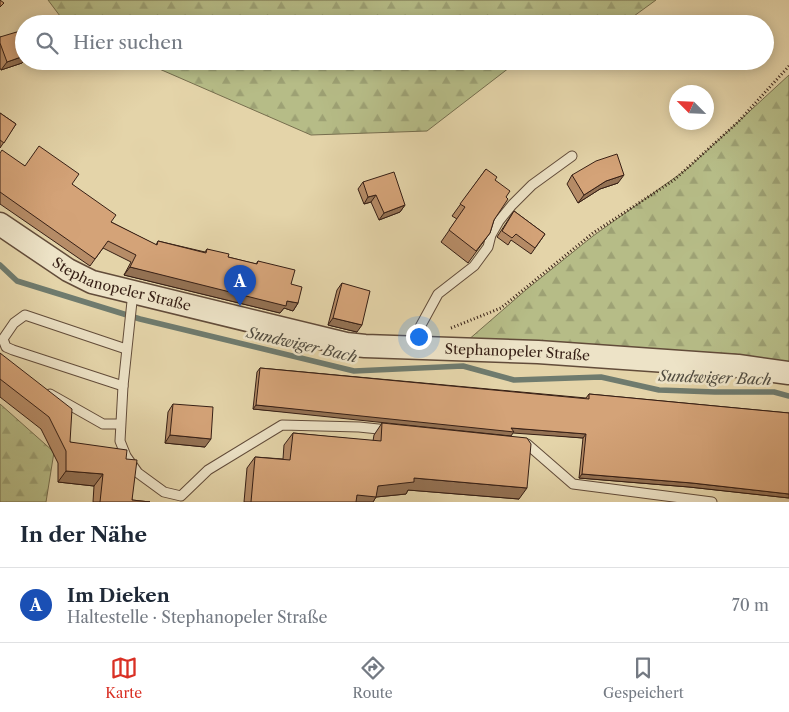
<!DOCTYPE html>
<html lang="de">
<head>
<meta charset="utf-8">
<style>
  body { margin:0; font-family:"Libre Caslon Text",serif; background:#f6f6f7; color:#1f2937 }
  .compass { position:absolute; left:669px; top:85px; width:45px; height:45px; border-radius:50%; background:#fff; box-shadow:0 2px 12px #0003; rotate:294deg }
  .you { position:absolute; left:418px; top:336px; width:18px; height:18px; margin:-12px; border:4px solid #fff; border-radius:50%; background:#1a73e8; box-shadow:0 0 0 8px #1a73e833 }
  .badge { display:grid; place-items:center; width:32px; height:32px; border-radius:50%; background:#d93025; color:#fff; font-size:16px; font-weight:700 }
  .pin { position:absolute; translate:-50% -41px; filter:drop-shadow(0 1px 2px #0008) }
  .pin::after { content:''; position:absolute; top:26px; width:18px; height:15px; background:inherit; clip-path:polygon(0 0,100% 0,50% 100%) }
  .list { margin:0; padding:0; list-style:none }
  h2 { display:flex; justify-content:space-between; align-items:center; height:65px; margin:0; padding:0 20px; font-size:21px }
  h2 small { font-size:16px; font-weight:400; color:#747a83 }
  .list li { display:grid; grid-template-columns:32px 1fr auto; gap:15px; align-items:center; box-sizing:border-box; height:75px; padding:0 20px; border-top:1px solid #e0e1e3 }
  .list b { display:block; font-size:19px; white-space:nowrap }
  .list p { margin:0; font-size:16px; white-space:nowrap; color:#747a83 }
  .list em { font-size:16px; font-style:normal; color:#747a83 }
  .icon { flex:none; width:28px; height:28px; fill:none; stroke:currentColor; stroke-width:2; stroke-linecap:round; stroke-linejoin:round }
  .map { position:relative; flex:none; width:789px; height:502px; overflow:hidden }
  .search { position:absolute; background:#fff; box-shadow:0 2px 12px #0003; left:15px; right:15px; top:15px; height:55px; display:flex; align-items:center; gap:12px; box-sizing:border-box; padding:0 18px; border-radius:28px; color:#747a83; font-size:19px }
  .sheet { height:140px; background:#fff }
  nav { display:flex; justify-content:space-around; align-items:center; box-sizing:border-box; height:70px; border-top:1px solid #e0e1e3; background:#fff; font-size:14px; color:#747a83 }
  nav a { display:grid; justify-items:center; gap:2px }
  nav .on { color:#d93025 }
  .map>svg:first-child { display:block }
  .forest { fill:url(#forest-firs); stroke:#766e4e }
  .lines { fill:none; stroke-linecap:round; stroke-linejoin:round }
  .stream { stroke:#6f7b6e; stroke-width:5.5 }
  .service-casing { stroke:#624c3a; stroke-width:11 }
  .tertiary-casing { stroke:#624c3a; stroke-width:25 }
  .path { stroke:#361f15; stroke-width:3; stroke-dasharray:1 2.5; stroke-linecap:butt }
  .service { stroke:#ede3c7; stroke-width:9 }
  .tertiary { stroke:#ede3c7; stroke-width:22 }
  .wall { fill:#b68c67; stroke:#361f15 }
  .shaded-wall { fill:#947254; stroke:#361f15 }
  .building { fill:#d4a378; stroke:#361f15 }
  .labels { text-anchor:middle; stroke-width:5; stroke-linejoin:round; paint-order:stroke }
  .street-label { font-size:14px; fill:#361f15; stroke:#ede3c7 }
  .water-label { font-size:15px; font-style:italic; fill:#524d41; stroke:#ede3c7 }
</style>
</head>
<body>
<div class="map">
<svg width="789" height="502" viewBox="0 0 789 502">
  <defs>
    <pattern id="forest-firs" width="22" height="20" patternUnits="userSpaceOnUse" patternTransform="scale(1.25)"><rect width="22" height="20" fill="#b6bc87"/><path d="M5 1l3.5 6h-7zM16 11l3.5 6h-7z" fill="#9da174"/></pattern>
  </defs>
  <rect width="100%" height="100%" fill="#e4d4a9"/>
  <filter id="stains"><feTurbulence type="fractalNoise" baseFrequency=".004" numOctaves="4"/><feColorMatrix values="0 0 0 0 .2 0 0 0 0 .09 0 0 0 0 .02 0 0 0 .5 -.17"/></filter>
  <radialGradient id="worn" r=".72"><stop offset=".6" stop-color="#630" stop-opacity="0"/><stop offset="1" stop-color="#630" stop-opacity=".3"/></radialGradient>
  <g class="forest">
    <polygon points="48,0 656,0 623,24 66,24"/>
    <polygon points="141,61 518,61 427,131 311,135"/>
    <polygon points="789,75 789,364 735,354 467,341 527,289 593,236 687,169"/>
    <polygon points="0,404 54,452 46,502 0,502"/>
  </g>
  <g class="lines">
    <polyline class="stream" points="0,265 17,281 140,319 354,371 463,366 514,380 601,377 659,390 715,392 774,392 789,396"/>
    <defs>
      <g id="service">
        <polyline points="133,292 123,386 120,441 126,456 138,473 164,492 181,496 208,470 282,425 359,427 388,430"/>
        <polyline points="418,348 420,327 438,294 474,266 488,247 491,235 499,221 512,205 532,185 572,156"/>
        <polyline points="123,386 13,350 6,347 3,339 14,323 25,315 126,349"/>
        <polyline points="50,394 103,424 120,424"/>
        <polyline points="521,443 527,444 573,484 712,502"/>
      </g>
      <g id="tertiary">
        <path id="s1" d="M0 224 68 270 92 282 346 344 365 346 538 352 738 366 789 373"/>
      </g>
    </defs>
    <use href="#service" class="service-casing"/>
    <use href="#tertiary" class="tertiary-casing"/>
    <polyline class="path" points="451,328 501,308 593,233 674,180 738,122 789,66"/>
    <use href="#service" class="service"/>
    <use href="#tertiary" class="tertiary"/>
  </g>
  <g class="wall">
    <polygon points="0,37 24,43 24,61 22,63 1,70 0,68"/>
    <polygon points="0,113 16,124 0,148"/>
    <polygon points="0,153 25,166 72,184 111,222 156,245 158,241 205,252 207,249 228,257 256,264 258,261 291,284 298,303 293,311 284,308 280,313 124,275 131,262 103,248 90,266 0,204"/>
    <polygon points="486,169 495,180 506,197 494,220 490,233 468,263 441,242 457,219 452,216"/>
    <polygon points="572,175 618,183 600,189 578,203 567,184"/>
    <polygon points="363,182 405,205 400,212 379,220 371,202 364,204 358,189"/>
    <polygon points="514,211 545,234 531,254 511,240 508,245 497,237"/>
    <polygon points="342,283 357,332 328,325 337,290"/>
    <polygon points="0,353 70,442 126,459 132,500 150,502 93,502 94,486 58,482 58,463 41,429 0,397"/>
    <polygon points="260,368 586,398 589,394 789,413 789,498 689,487 579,478 583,438 253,409 257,372"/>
    <polygon points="173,404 205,447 165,443 168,412"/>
    <polygon points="382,423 519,499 408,490 406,494 376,497 373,502 244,502 247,468 255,457 283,459 284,445 293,433 373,441 374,435"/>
  </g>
  <g class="shaded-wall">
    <polygon points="24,56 24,61 22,63 1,70 7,62"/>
    <polygon points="624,175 618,183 600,189 578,203 584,195 606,181"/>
    <polygon points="376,195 371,202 364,204 368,197"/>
    <polygon points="405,205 400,212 379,220 384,213"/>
    <polygon points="130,267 287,301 298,303 293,311 284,308 280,313 124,275"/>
    <polygon points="333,318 362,325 357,332 328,325"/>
    <polygon points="256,405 511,428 586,434 583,438 513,433 511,436 253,409"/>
    <polygon points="170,435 211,439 205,447 165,443"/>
    <polygon points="66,471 103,474 94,486 58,482"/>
    <polygon points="582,474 692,483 789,494 789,498 689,487 579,478"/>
    <polygon points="414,478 527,488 519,499 408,490 406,494 376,497 373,502 352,502 357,495 378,486"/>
  </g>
  <g class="building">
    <polygon points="0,0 4,3 0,7"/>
    <polygon points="20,31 24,43 24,56 7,62 0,43 0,37"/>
    <polygon points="0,113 16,124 4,143 0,140"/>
    <polygon points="39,146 79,174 72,184 116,215 111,222 157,245 158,241 206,253 207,249 229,254 228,257 257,264 258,261 295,270 291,284 302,287 298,303 287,301 286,306 130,267 136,255 108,241 95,259 0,192 0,153 2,150 25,166"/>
    <polygon points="617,154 624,175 606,181 584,195 572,175 596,161"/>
    <polygon points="486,169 497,177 495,180 510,191 506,197 508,199 494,220 490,233 476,251 449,230 465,207 460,204"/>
    <polygon points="394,172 405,205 384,213 376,195 368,197 363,182"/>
    <polygon points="514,211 545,234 535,248 516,234 512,238 502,231"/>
    <polygon points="342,283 370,291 362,325 333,318"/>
    <polygon points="0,353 72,409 70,442 127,450 126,459 137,460 132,500 150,502 100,502 103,474 66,471 66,451 49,417 0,379"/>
    <polygon points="260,368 589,399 589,394 789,413 789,494 692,483 582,474 586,434 511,428 514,432 256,405"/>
    <polygon points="173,404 213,407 211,439 170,435"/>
    <polygon points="382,423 527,438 531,444 527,488 414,478 414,482 378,486 376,497 357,495 356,502 251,502 255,457 290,460 293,433 381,441"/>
  </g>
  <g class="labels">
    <g class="street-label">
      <text dy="5" stroke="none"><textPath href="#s1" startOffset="138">Stephanopeler Straße</textPath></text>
      <text dy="5" stroke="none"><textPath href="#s1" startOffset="542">Stephanopeler Straße</textPath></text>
    </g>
    <g class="water-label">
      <text transform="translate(302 345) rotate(13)" y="5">Sundwiger Bach</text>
      <text transform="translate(715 378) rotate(2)" y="5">Sundwiger Bach</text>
    </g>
  </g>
  <rect width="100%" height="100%" filter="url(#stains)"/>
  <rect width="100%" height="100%" fill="url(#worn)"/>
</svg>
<svg class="compass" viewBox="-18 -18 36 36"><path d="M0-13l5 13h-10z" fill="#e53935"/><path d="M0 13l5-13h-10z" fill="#747a83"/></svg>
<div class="you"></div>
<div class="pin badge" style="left:240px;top:306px;background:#1a4fb4">A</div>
<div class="search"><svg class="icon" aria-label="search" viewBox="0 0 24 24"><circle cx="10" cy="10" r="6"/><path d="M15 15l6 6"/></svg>Hier suchen</div>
</div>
<section class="sheet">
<h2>In der Nähe<small></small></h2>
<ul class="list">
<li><span class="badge" style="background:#1a4fb4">A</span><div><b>Im Dieken</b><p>Haltestelle · Stephanopeler Straße</p></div><em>70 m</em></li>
</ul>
</section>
<nav>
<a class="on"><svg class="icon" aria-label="map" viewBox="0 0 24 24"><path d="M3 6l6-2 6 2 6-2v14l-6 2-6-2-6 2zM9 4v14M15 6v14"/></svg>Karte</a>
<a><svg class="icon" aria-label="directions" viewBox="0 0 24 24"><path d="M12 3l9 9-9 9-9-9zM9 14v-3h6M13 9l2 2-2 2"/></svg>Route</a>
<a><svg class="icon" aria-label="saved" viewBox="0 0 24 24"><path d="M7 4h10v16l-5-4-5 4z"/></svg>Gespeichert</a>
</nav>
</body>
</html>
